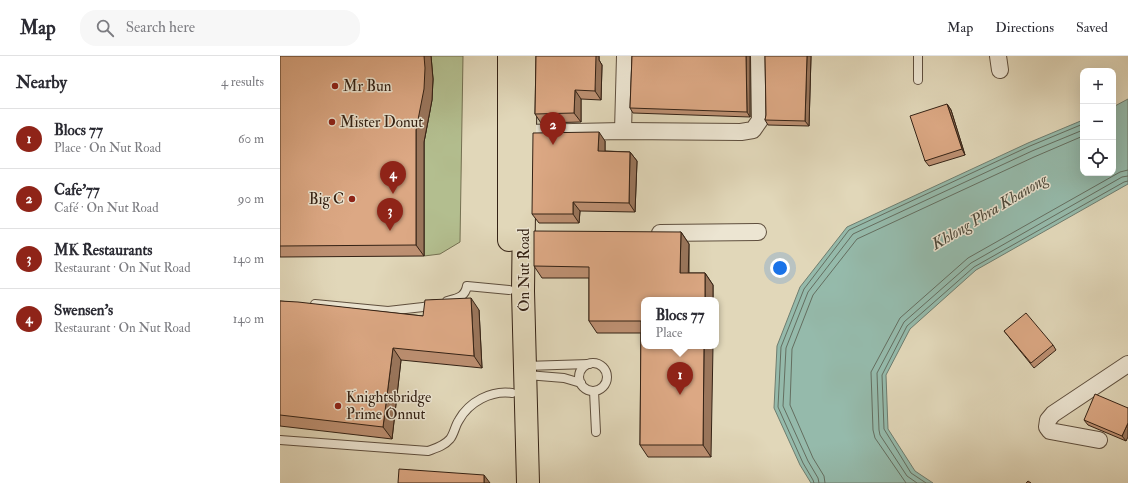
<!DOCTYPE html>
<html lang="en">
<head>
<meta charset="utf-8">
<style>
  body { margin:0; font-family:"IM FELL Double Pica",serif; background:#f7f7f7; color:#2b2b33 }
  .controls { position:absolute; right:12px; top:12px; display:grid; overflow:hidden; border-radius:8px; box-shadow:0 4px 16px #0002 }
  .controls button { width:36px; height:36px; display:grid; place-items:center; padding:0; border:0; border-bottom:1px solid #e1e1e2; background:#fff; color:#2b2b33; font:20px sans-serif }
  .you { position:absolute; left:500px; top:212px; width:14px; height:14px; margin:-10px; border:3px solid #fff; border-radius:50%; background:#1a73e8; box-shadow:0 0 0 6px #1a73e833 }
  .badge { display:grid; place-items:center; width:26px; height:26px; border-radius:50%; background:#8f2418; color:#fff; font-size:13px; font-weight:700 }
  .pin { position:absolute; translate:-50% -33px; filter:drop-shadow(0 1px 2px #0008) }
  .pin::after { content:''; position:absolute; top:21px; width:14px; height:12px; background:inherit; clip-path:polygon(0 0,100% 0,50% 100%) }
  .popup { position:absolute; left:361px; top:241px; width:78px; height:52px; box-sizing:border-box; display:grid; place-content:center; border-radius:8px; background:#fff; filter:drop-shadow(0 1px 3px #0005); font-size:13px; white-space:nowrap; color:#7c7c81 }
  .popup b { font-size:15px; color:#2b2b33 }
  .popup::after { content:''; position:absolute; left:50%; top:100%; margin-left:-8px; border:8px solid transparent; border-top-color:#fff }
  .list { margin:0; padding:0; list-style:none }
  h2 { display:flex; justify-content:space-between; align-items:center; height:52px; margin:0; padding:0 16px; font-size:17px }
  h2 small { font-size:13px; font-weight:400; color:#7c7c81 }
  .list li { display:grid; grid-template-columns:26px 1fr auto; gap:12px; align-items:center; box-sizing:border-box; height:60px; padding:0 16px; border-top:1px solid #e1e1e2 }
  .list b { display:block; font-size:15px; white-space:nowrap }
  .list p { margin:0; font-size:13px; white-space:nowrap; color:#7c7c81 }
  .list em { font-size:13px; font-style:normal; color:#7c7c81 }
  .icon { flex:none; width:22px; height:22px; fill:none; stroke:currentColor; stroke-width:2; stroke-linecap:round; stroke-linejoin:round }
  .map { position:relative; flex:none; width:848px; height:427px; overflow:hidden }
  header { display:flex; align-items:center; gap:24px; box-sizing:border-box; height:56px; padding:0 20px; background:#fff; border-bottom:1px solid #e1e1e2 }
  header strong { font-size:19px }
  nav { display:flex; gap:22px; margin-inline-start:auto; font-size:14px }
  .search { width:280px; height:36px; background:#f7f7f7; display:flex; align-items:center; gap:10px; box-sizing:border-box; padding:0 14px; border-radius:16px; color:#7c7c81; font-size:15px }
  main { display:flex }
  aside { flex:1; background:#fff }
  .map>svg:first-child { display:block }
  .green { fill:#b3be8f; stroke:#747052 }
  .water { fill:#95baab; stroke:#6e7d6f }
  .lines { fill:none; stroke-linecap:round; stroke-linejoin:round }
  .shore { stroke:#646e60; stroke-width:1 }
  .service-casing { stroke:#5f4f3e; stroke-width:10 }
  .minor-casing { stroke:#5f4f3e; stroke-width:18 }
  .primary-casing { stroke:#342215; stroke-width:24 }
  .service { stroke:#ece5d2; stroke-width:8 }
  .minor { stroke:#ece5d2; stroke-width:16 }
  .primary { stroke:#e1d7b9; stroke-width:22 }
  .wall { fill:#bd9072; stroke:#342215 }
  .shaded-wall { fill:#9a765c; stroke:#342215 }
  .building { fill:#dca884; stroke:#342215 }
  .poi-dot { fill:#8f2418; stroke:#ece5d2; stroke-width:1.5 }
  .labels { text-anchor:middle; stroke-width:3; stroke-linejoin:round; paint-order:stroke }
  .poi-label { font-size:15px; fill:#342215; stroke:#ece5d2; text-anchor:start }
  .street-label { font-size:15px; fill:#342215; stroke:#ece5d2 }
  .water-label { font-size:16px; font-style:italic; fill:#4c483a; stroke:#ece5d2 }
</style>
</head>
<body>
<header>
<strong>Map</strong>
<div class="search"><svg class="icon" aria-label="search" viewBox="0 0 24 24"><circle cx="10" cy="10" r="6"/><path d="M15 15l6 6"/></svg>Search here</div>
<nav><a>Map</a><a>Directions</a><a>Saved</a></nav>
</header>
<main>
<aside>
<h2>Nearby<small>4 results</small></h2>
<ul class="list">
<li><span class="badge">1</span><div><b>Blocs 77</b><p>Place · On Nut Road</p></div><em>60 m</em></li>
<li><span class="badge">2</span><div><b>Cafe'77</b><p>Café · On Nut Road</p></div><em>90 m</em></li>
<li><span class="badge">3</span><div><b>MK Restaurants</b><p>Restaurant · On Nut Road</p></div><em>140 m</em></li>
<li><span class="badge">4</span><div><b>Swensen's</b><p>Restaurant · On Nut Road</p></div><em>140 m</em></li>
</ul>
</aside>
<div class="map">
<svg width="848" height="427" viewBox="0 0 848 427">
  <rect width="100%" height="100%" fill="#e1d7b9"/>
  <filter id="stains"><feTurbulence type="fractalNoise" baseFrequency=".005" numOctaves="4"/><feColorMatrix values="0 0 0 0 .2 0 0 0 0 .09 0 0 0 0 .02 0 0 0 .5 -.17"/></filter>
  <radialGradient id="worn" r=".72"><stop offset=".6" stop-color="#630" stop-opacity="0"/><stop offset="1" stop-color="#630" stop-opacity=".3"/></radialGradient>
  <polygon class="green" points="150,0 183,0 180,186 160,198 144,200 144,86 150,55 153,24"/>
  <polygon class="water" points="848,43 848,128 696,214 630,273 606,319 608,373 635,415 653,427 531,427 520,409 494,352 497,290 520,231 567,171 748,87 803,64 803,117 833,117 833,51"/>
  <g class="lines">
    <g class="shore">
      <polyline points="534,427 533,424 523,407 498,351 501,291 524,233 569,174 750,90 803,68"/>
      <polyline points="539,427 538,422 528,405 503,350 506,292 528,236 573,178 752,95 803,74"/>
      <polyline points="545,427 544,420 533,402 510,349 512,293 533,239 577,183 754,101 803,80"/>
      <polyline points="626,427 595,382 593,374 591,316 620,262 688,202 840,116 848,114"/>
      <polyline points="637,427 627,420 600,379 599,374 597,317 624,266 691,207 842,121 848,120"/>
      <polyline points="646,427 631,417 604,373 602,319 627,270 694,211 844,126 848,125"/>
    </g>
    <defs>
      <g id="service">
        <polyline points="638,24 638,0"/>
        <path d="M167 245C178 242 185 241 187 230L229 234"/>
        <polyline points="35,248 108,255 143,251 154,248"/>
        <circle cx="313" cy="321" r="14"/>
        <polyline points="245,310 309,308"/>
        <polyline points="247,319 284,322 301,327"/>
        <polyline points="314,335 316,376"/>
        <path d="M0 384 148 395C156 392 164 390 170 383 174 378 175 370 179 364 189 346 211 334 232 337"/>
      </g>
      <g id="minor">
        <polyline points="718,0 720,14"/>
        <polyline points="343,75 345,0"/>
        <polyline points="245,77 343,75 461,76 473,74 480,64 479,0"/>
        <polyline points="380,177 478,176"/>
        <polyline points="819,384 770,375 767,371 768,364 773,358 848,308"/>
      </g>
      <g id="primary">
        <polyline points="246,0 243,235 248,427"/>
        <polyline points="229,184 229,0"/>
      </g>
    </defs>
    <use href="#service" class="service-casing"/>
    <use href="#minor" class="minor-casing"/>
    <use href="#primary" class="primary-casing"/>
    <use href="#service" class="service"/>
    <use href="#minor" class="minor"/>
    <use href="#primary" class="primary"/>
  </g>
  <g class="wall">
    <polygon points="0,0 151,0 153,23 152,44 144,86 144,200 0,201"/>
    <polygon points="256,0 319,0 319,4 322,9 321,44 301,43 301,66 261,67 255,58"/>
    <polygon points="352,0 470,0 470,61 353,57 350,52"/>
    <polygon points="485,0 531,0 529,70 488,69 485,64 486,59"/>
    <polygon points="667,48 671,54 685,99 649,110 645,105"/>
    <polygon points="325,85 325,95 350,96 357,105 355,156 300,155 299,167 259,167 252,158"/>
    <polygon points="401,176 409,188 409,217 425,217 433,229 433,244 364,244 431,401 368,401 360,389 361,277 317,277 309,265 309,222 262,222 254,210"/>
    <polygon points="0,245 143,260 199,254 202,312 121,304 112,383 0,370"/>
    <polygon points="724,275 773,289 776,294 754,312"/>
    <polygon points="848,352 846,385 808,369 804,364"/>
  </g>
  <g class="shaded-wall">
    <polygon points="144,0 151,0 153,23 152,44 144,86 144,200 136,189 136,74"/>
    <polygon points="313,0 319,0 319,4 322,9 321,44 315,35"/>
    <polygon points="466,0 470,0 470,61 467,56"/>
    <polygon points="527,0 531,0 529,70 525,65"/>
    <polygon points="295,34 301,43 301,66 294,57"/>
    <polygon points="667,48 671,54 685,99 682,93"/>
    <polygon points="319,76 325,85 325,104 318,95"/>
    <polygon points="350,96 357,105 355,156 349,147"/>
    <polygon points="293,146 300,155 299,167 293,158"/>
    <polygon points="401,176 409,188 408,228 400,217"/>
    <polygon points="425,217 433,229 433,244 425,244"/>
    <polygon points="191,242 199,254 202,312 194,300"/>
    <polygon points="424,290 433,290 431,401 423,389"/>
    <polygon points="113,292 121,304 112,383 103,371"/>
    <polygon points="848,367 848,381 846,385 842,380"/>
    <polygon points="204,419 210,427 204,427"/>
  </g>
  <g class="building">
    <polygon points="0,0 144,0 145,12 144,33 136,74 136,189 0,190"/>
    <polygon points="256,0 316,0 315,35 295,34 294,57 255,58"/>
    <polygon points="352,0 466,0 467,56 350,52"/>
    <polygon points="485,0 527,0 525,65 485,64 486,59"/>
    <polygon points="667,48 682,93 645,105 630,60"/>
    <polygon points="319,76 318,95 350,96 349,147 293,146 293,158 252,158 253,77"/>
    <polygon points="254,175 401,176 400,217 425,217 425,244 364,244 364,290 424,290 423,389 360,389 361,265 309,265 309,211 254,210"/>
    <polygon points="191,242 194,300 113,292 103,371 0,359 0,245 18,246 143,260 145,244"/>
    <polygon points="746,257 773,289 751,307 724,275"/>
    <polygon points="815,338 848,352 848,367 842,380 804,364"/>
    <polygon points="119,413 204,419 204,427 118,427"/>
    <polygon points="748,425 751,427 746,427"/>
  </g>
  <g class="poi-dot">
    <circle cx="55" cy="30" r="4"/>
    <circle cx="52" cy="66" r="4"/>
    <circle cx="72" cy="143" r="4"/>
    <circle cx="58" cy="350" r="4"/>
  </g>
  <g class="labels">
    <g class="poi-label">
      <text x="63" y="35">Mr Bun</text>
      <text x="60" y="71">Mister Donut</text>
      <text x="64" y="148" text-anchor="end">Big C</text>
      <text x="66" y="346">Knightsbridge<tspan x="66" dy="17">Prime Onnut</tspan></text>
    </g>
    <g class="street-label">
      <text transform="translate(244 214) rotate(-90)" y="5">On Nut Road</text>
    </g>
    <g class="water-label">
      <text transform="translate(709 155) rotate(-31)" y="6">Khlong Phra Khanong</text>
    </g>
  </g>
  <rect width="100%" height="100%" filter="url(#stains)"/>
  <rect width="100%" height="100%" fill="url(#worn)"/>
</svg>
<div class="controls">
<button>+</button>
<button>−</button>
<button><svg class="icon" aria-label="locate" viewBox="0 0 24 24"><circle cx="12" cy="12" r="6"/><path d="M12 2v4M12 18v4M2 12h4M18 12h4"/></svg></button>
</div>
<div class="you"></div>
<div class="pin badge" style="left:400px;top:339px">1</div>
<div class="popup"><b>Blocs 77</b>Place</div>
<div class="pin badge" style="left:273px;top:89px">2</div>
<div class="pin badge" style="left:110px;top:175px">3</div>
<div class="pin badge" style="left:113px;top:138px">4</div>
</div>
</main>
</body>
</html>
